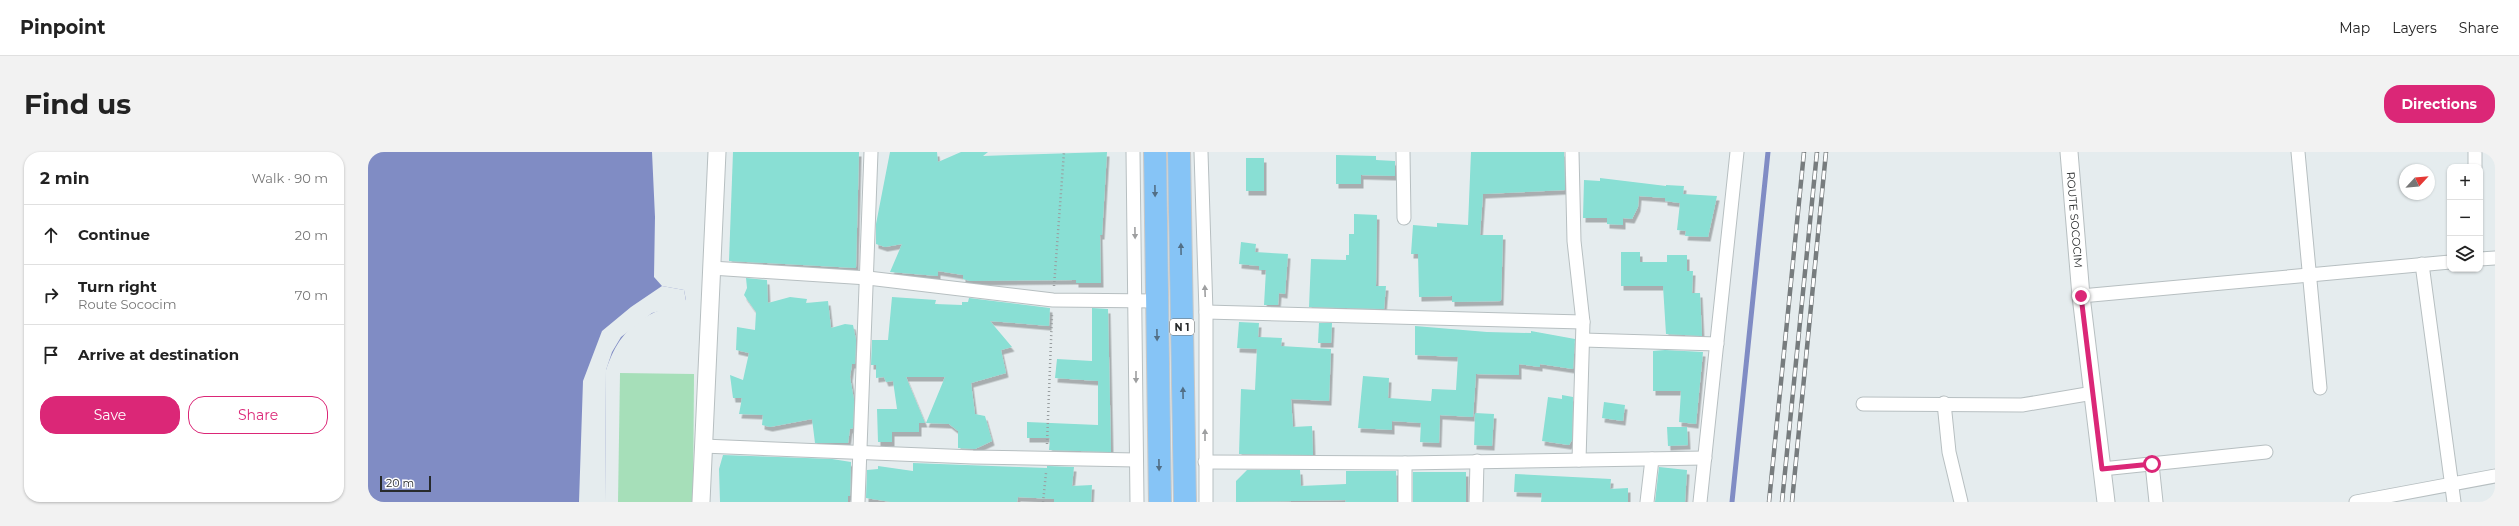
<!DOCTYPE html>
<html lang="en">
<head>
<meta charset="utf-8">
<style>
  body { margin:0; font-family:Montserrat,sans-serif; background:#f2f2f2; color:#222 }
  .controls { position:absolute; right:12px; top:12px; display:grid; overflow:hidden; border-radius:8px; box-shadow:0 1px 3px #0004 }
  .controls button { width:36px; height:36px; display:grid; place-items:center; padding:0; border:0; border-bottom:1px solid #e0e0e0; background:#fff; color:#222; font:20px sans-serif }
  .compass { position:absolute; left:2031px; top:12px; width:36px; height:36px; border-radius:50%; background:#fff; box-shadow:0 1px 3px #0004; rotate:64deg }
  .scale { position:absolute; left:12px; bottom:10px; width:51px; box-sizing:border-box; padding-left:4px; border:2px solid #272a2b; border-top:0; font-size:11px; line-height:14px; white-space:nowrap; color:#272a2b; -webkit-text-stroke:3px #fff; paint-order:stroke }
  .stop { position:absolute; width:12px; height:12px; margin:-9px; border:3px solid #db2777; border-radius:50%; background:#fff }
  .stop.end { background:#db2777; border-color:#fff; box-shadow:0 1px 4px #0008 }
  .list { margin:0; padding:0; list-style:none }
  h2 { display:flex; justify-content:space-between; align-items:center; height:52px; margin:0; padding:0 16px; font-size:17px }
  h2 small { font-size:13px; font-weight:400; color:#767676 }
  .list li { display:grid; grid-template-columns:26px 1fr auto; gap:12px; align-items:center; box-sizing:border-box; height:60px; padding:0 16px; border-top:1px solid #e0e0e0 }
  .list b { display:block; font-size:15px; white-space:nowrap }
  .list p { margin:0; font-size:13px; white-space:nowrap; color:#767676 }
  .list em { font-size:13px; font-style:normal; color:#767676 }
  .actions { display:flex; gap:8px; padding:12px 16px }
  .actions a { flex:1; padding:9px 0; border:1px solid #db2777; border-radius:16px; text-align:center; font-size:14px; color:#db2777 }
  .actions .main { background:#db2777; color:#fff }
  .icon { flex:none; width:22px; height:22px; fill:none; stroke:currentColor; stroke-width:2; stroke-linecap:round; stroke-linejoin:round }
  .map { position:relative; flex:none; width:2127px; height:350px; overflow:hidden; border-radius:16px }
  header { display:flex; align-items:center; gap:24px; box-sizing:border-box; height:56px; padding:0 20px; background:#fff; border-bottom:1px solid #e0e0e0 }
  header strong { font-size:19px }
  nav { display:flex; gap:22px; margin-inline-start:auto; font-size:14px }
  .intro { display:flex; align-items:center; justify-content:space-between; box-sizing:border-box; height:96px; padding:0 24px }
  h1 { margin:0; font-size:28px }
  .button { padding:10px 18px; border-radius:16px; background:#db2777; color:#fff; font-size:14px; font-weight:700 }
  main { display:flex; gap:24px; padding:0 24px }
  aside { flex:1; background:#fff; border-radius:16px; box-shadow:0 1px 3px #0004 }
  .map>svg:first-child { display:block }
  .green { fill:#a6dfb9 }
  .water { fill:#808cc4 }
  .pier { fill:#e5ecee }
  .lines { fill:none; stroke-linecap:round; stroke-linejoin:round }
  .stream { stroke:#808cc4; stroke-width:5 }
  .building { fill:#89dfd4; filter:url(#shadow) }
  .minor-casing { stroke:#b7bfc1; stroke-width:15 }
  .tertiary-casing { stroke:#b7bfc1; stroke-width:19 }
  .trunk-casing { stroke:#c7c8c8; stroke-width:24 }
  .path { stroke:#999ea0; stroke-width:2.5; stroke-dasharray:1 3; stroke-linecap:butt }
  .minor { stroke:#fff; stroke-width:13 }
  .tertiary { stroke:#fff; stroke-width:17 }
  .trunk { stroke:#86c4f6; stroke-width:22 }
  .rail-casing { stroke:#777c7e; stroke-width:4.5 }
  .rail { stroke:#fff; stroke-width:3; stroke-dasharray:9; stroke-linecap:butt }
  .oneway { fill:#526f86 }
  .oneway2 { fill:#9e9fa0 }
  .route { stroke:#db2777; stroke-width:5 }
  .labels { text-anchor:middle; stroke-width:4; stroke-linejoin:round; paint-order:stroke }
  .shield { fill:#fff; stroke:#686a6b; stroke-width:1 }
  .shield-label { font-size:10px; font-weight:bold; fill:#272a2b }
  .street-label { font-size:11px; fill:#272a2b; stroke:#fff }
</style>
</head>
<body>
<header>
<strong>Pinpoint</strong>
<nav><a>Map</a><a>Layers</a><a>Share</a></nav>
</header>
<div class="intro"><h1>Find us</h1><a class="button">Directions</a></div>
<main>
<aside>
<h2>2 min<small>Walk · 90 m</small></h2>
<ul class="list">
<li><svg class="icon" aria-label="ahead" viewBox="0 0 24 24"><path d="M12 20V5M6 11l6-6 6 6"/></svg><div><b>Continue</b></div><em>20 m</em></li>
<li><svg class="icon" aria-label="right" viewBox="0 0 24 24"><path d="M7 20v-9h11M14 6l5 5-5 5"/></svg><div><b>Turn right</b><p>Route Sococim</p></div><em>70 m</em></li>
<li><svg class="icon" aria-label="arrive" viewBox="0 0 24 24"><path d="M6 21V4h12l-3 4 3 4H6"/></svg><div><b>Arrive at destination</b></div></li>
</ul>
<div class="actions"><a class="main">Save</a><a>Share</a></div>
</aside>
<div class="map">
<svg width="2127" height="350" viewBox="0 0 2127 350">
  <defs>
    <filter id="shadow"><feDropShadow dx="2.5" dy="4.5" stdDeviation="0" flood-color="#0004"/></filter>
  </defs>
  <rect width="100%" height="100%" fill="#e5ecee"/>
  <polygon class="green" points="252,221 326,222 325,350 250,350"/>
  <path class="water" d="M0 0H284L287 65 286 125 294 134 316 138 318 148C307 154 294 156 283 162 258 175 247 192 238 218L237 350H0Z"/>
  <polygon class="pier" points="294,134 316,138 318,149 307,155 284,161 253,185 244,200 238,218 237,350 211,350 215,229 234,179 263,155"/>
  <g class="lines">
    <polyline class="stream" points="1364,350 1400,0"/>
  </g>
  <g class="building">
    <polygon points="365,0 491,0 488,116 361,109"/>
    <polygon points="522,0 569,0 570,10 593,0 620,0 615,4 739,0 734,83 732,83 733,131 708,131 708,128 602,129 595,127 595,123 570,119 570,124 522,120 534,92 517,95 508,92 508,72"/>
    <polygon points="1103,0 1196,0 1197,38 1115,42 1112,83 1135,83 1133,149 1084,150 1084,144 1051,145 1050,102 1043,102 1045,73 1069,75 1069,71 1100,73"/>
    <polygon points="968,3 1008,4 1008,8 1027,9 1027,24 993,23 993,32 968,32"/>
    <rect x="878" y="6" width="18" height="33"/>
    <polygon points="1232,26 1298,34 1298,33 1316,34 1315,42 1349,44 1340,85 1317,84 1318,79 1309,78 1312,51 1297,49 1297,46 1271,44 1270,55 1264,67 1255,66 1255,73 1239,72 1239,66 1215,66 1216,28 1232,29"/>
    <polygon points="986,62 1009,63 1008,134 1018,134 1016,157 941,155 943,107 978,108 978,103 981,103 981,82 986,82"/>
    <polygon points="873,90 888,92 887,100 920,102 917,142 911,141 910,153 896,153 898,118 891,118 891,114 871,112"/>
    <polygon points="1253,100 1272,100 1272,110 1299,110 1299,103 1319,103 1319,119 1325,119 1324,141 1332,141 1334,184 1298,182 1295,134 1253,134"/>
    <polygon points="378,126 399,128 400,151 422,145 439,147 438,151 460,149 463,176 477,172 485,173 488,188 487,212 484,212 482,225 486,248 485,276 482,277 480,291 447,291 444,267 402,275 394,273 395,263 371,262 374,246 365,246 362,223 375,228 381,201 368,198 369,175 387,178 388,160 376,143 379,136"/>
    <polygon points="524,145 568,148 567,152 594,153 594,150 600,150 601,146 682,156 681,174 622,169 644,195 633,198 638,221 603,231 607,262 617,264 624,289 607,297 590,296 590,279 581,272 558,271 577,225 538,225 557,271 551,271 551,280 524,280 524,290 510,290 509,257 529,257 525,229 518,230 516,225 508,226 508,213 503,213 504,188 520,188"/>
    <polygon points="724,156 740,157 743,300 681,298 682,286 659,286 659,270 730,273 730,229 687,226 689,207 724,209"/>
    <polygon points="871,170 891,171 890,185 914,186 913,194 963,197 961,249 923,247 925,275 944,274 945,303 871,302 873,237 887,238 889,197 869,196"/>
    <polygon points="951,171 964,171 963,191 950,191"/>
    <polygon points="1047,174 1119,180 1163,181 1163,179 1207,187 1205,217 1172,212 1172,215 1151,212 1151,223 1108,222 1105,265 1072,263 1071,291 1052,290 1053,271 1024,269 1024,278 990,276 995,224 1021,226 1020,246 1063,249 1064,237 1088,238 1090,205 1047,203"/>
    <polygon points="1297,198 1335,200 1328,272 1311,270 1313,239 1285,239 1285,199"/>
    <polygon points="1194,243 1205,245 1204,288 1201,293 1174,289 1180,245 1194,247"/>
    <polygon points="1236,250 1257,253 1255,269 1234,266"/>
    <polygon points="1107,261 1126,262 1124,294 1106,293"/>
    <polygon points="1299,275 1319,275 1320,293 1300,294"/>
    <polygon points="355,303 464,307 483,310 482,344 480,344 480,350 352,350 351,317"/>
    <polygon points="545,311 679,316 679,314 706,315 704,334 724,333 723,350 686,350 686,347 650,345 649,350 523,350 498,346 499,318 510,317 510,314 545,319"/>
    <polygon points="1291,315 1319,318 1317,350 1287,350"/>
    <polygon points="879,318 932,318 933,334 978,332 978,319 1028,319 1029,350 977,350 978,348 868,350 868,329"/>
    <rect x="1045" y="320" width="53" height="30"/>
    <polygon points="1147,322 1243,327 1242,337 1260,336 1260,350 1173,350 1174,341 1146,340"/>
  </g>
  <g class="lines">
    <defs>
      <g id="minor">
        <polyline points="765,0 769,350"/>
        <polyline points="833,0 838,160 838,350"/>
        <polyline points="1035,0 1036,66"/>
        <polyline points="1204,0 1206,89 1215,170 1211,308"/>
        <polyline points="1930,0 1952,236"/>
        <polyline points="2107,15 2107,0"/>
        <polyline points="2112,107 2127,106"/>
        <polyline points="2054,112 2086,350"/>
        <polyline points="343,116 500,126 685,148 789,149"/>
        <polyline points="1713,144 2082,110"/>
        <polyline points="838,160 1215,170"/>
        <polyline points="1215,188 1349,192"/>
        <polyline points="1576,251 1581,300 1593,350"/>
        <polyline points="1495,252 1654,253 1725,241"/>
        <polyline points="335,294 605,305 768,308"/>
        <polyline points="837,310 1037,311 1337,306"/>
        <polyline points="1784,312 1788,350"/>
        <polyline points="1734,317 1898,300"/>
        <polyline points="490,350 503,0"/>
        <polyline points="1037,350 1037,311"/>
        <polyline points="1108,350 1109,309"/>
        <polyline points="1279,350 1284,307"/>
        <polyline points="1332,350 1369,0"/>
        <polyline points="1988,350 2127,324"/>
      </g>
      <g id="tertiary">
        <path id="s1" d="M1701 0 1713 144 1738 350"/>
        <polyline points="333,350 349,0"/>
      </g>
      <g id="trunk">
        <polyline points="787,0 792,350"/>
        <polyline points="811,0 817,350"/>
      </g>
    </defs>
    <use href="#minor" class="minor-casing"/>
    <use href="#tertiary" class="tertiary-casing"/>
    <use href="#trunk" class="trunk-casing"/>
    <g class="path">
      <polyline points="686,134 696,0"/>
      <polyline points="679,292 684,163"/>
      <polyline points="675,350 678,321"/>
    </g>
    <use href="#minor" class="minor"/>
    <use href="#tertiary" class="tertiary"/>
    <use href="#trunk" class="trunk"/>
    <defs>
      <g id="rail">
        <polyline points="1401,350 1436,0"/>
        <polyline points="1414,350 1449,0"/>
        <polyline points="1424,350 1458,0"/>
      </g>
    </defs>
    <use href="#rail" class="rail-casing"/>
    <use href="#rail" class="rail"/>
  </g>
  <defs><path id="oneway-solid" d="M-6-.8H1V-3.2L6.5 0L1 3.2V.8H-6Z"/></defs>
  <g class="oneway">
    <use href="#oneway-solid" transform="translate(787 39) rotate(89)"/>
    <use href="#oneway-solid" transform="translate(813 97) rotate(-91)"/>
    <use href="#oneway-solid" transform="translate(789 183) rotate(89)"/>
    <use href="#oneway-solid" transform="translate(815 241) rotate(-91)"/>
    <use href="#oneway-solid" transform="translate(791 313) rotate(89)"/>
  </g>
  <g class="oneway2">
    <use href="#oneway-solid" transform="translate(767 81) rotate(89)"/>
    <use href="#oneway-solid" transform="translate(837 139) rotate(-92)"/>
    <use href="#oneway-solid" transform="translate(768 225) rotate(90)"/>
    <use href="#oneway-solid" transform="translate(837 283) rotate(-90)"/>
  </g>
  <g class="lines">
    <polyline class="route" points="1713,144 1734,317 1784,312"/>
  </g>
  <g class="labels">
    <rect class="shield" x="802" y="167" width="24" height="16" rx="3"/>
    <g class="shield-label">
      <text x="814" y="179">N 1</text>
    </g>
    <g class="street-label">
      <text dy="4" stroke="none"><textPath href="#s1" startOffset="68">ROUTE SOCOCIM</textPath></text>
    </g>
  </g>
</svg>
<div class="controls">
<button>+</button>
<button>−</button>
<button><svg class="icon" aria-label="layers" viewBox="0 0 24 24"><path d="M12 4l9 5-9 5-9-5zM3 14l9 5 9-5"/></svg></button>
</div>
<svg class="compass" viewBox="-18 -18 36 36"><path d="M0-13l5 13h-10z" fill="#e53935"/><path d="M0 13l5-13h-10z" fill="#767676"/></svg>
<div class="scale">20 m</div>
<div class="stop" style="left:1784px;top:312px"></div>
<div class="stop end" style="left:1713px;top:144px"></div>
</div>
</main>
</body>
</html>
